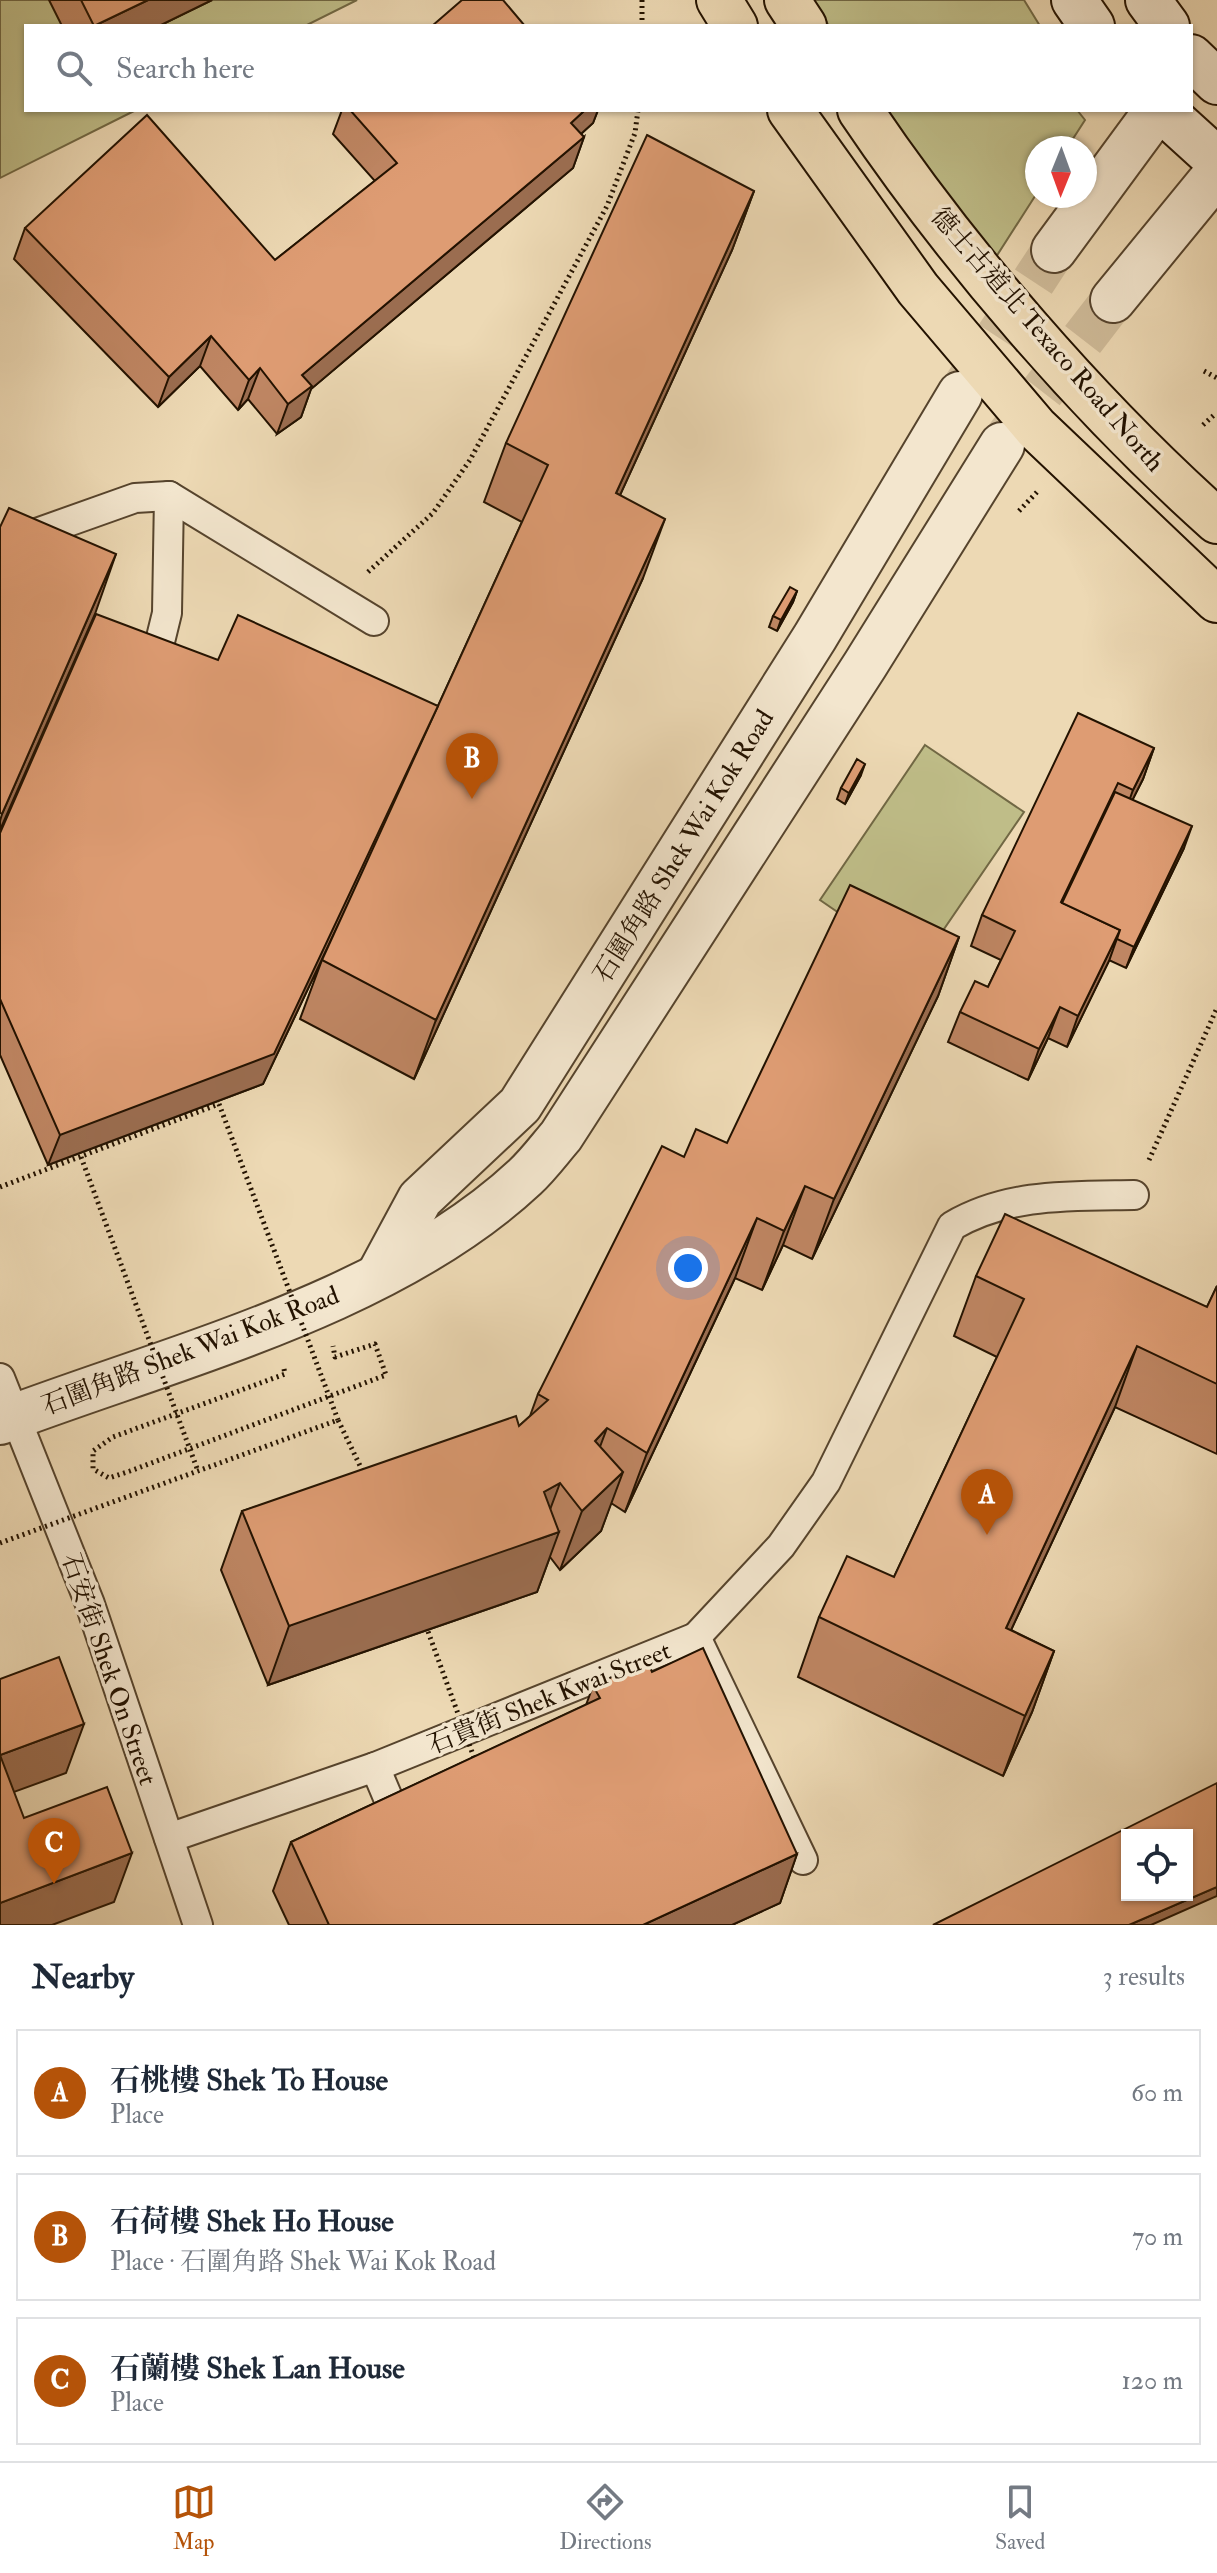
<!DOCTYPE html>
<html lang="en">
<head>
<meta charset="utf-8">
<style>
  body { margin:0; font-family:"IM FELL Double Pica","Noto Serif TC",serif; background:#f2f2f3; color:#1f2937 }
  .controls { position:absolute; right:24px; bottom:24px; display:grid; overflow:hidden; border-radius:0px; box-shadow:0 2px 6px #0004 }
  .controls button { width:72px; height:72px; display:grid; place-items:center; padding:0; border:0; border-bottom:2px solid #e0e1e3; background:#fff; color:#1f2937; font:40px sans-serif }
  .compass { position:absolute; left:1025px; top:136px; width:72px; height:72px; border-radius:50%; background:#fff; box-shadow:0 2px 6px #0004; rotate:181deg }
  .you { position:absolute; left:688px; top:1268px; width:28px; height:28px; margin:-20px; border:6px solid #fff; border-radius:50%; background:#1a73e8; box-shadow:0 0 0 12px #1a73e833 }
  .badge { display:grid; place-items:center; width:52px; height:52px; border-radius:50%; background:#b45309; color:#fff; font-size:26px; font-weight:700 }
  .pin { position:absolute; translate:-50% -66px; filter:drop-shadow(0 2px 4px #0008) }
  .pin::after { content:''; position:absolute; top:42px; width:28px; height:24px; background:inherit; clip-path:polygon(0 0,100% 0,50% 100%) }
  .list { margin:0; padding:0; list-style:none }
  h2 { display:flex; justify-content:space-between; align-items:center; height:104px; margin:0; padding:0 32px; font-size:34px }
  h2 small { font-size:26px; font-weight:400; color:#747a83 }
  .list li { display:grid; grid-template-columns:52px 1fr auto; gap:24px; align-items:center; box-sizing:border-box; height:128px; margin:0 16px 16px; padding:0 16px; border:2px solid #e0e1e3; border-radius:0px }
  .list b { display:block; font-size:30px; white-space:nowrap }
  .list p { margin:0; font-size:26px; white-space:nowrap; color:#747a83 }
  .list em { font-size:26px; font-style:normal; color:#747a83 }
  .icon { flex:none; width:44px; height:44px; fill:none; stroke:currentColor; stroke-width:2; stroke-linecap:round; stroke-linejoin:round }
  .map { position:relative; flex:none; width:1217px; height:1925px; overflow:hidden }
  .search { position:absolute; background:#fff; box-shadow:0 2px 6px #0004; left:24px; right:24px; top:24px; height:88px; display:flex; align-items:center; gap:20px; box-sizing:border-box; padding:0 28px; border-radius:0px; color:#747a83; font-size:30px }
  .sheet { height:536px; background:#fff }
  nav { display:flex; justify-content:space-around; align-items:center; box-sizing:border-box; height:112px; border-top:2px solid #e0e1e3; background:#fff; font-size:22px; color:#747a83 }
  nav a { display:grid; justify-items:center; gap:4px }
  nav .on { color:#b45309 }
  .map>svg:first-child { display:block }
  .green { fill:#bfbd88; stroke:#716844; stroke-width:2 }
  .lines { fill:none; stroke-linecap:round; stroke-linejoin:round }
  .tertiary-tunnel { stroke:#cfbb99; stroke-width:44; stroke-dasharray:44 22; stroke-linecap:butt }
  .service-casing { stroke:#56442d; stroke-width:32 }
  .tertiary-casing { stroke:#56442d; stroke-width:48 }
  .secondary-casing { stroke:#231200; stroke-width:48 }
  .primary-casing { stroke:#231200; stroke-width:48 }
  .path { stroke:#231200; stroke-width:5; stroke-dasharray:2 4; stroke-linecap:butt }
  .service { stroke:#f3e6ce; stroke-width:28 }
  .tertiary { stroke:#f3e6ce; stroke-width:44 }
  .secondary { stroke:#f3e6ce; stroke-width:44 }
  .primary { stroke:#edd9b4; stroke-width:44 }
  .path-bridge { stroke:#231200; stroke-width:5; stroke-dasharray:2 4; stroke-linecap:butt }
  .wall { fill:#bf8663; stroke:#231200; stroke-width:2 }
  .shaded-wall { fill:#9b6d50; stroke:#231200; stroke-width:2 }
  .building { fill:#de9c73; stroke:#231200; stroke-width:2; fill-rule:evenodd }
  .labels { text-anchor:middle; stroke-width:7; stroke-linejoin:round; paint-order:stroke }
  .street-label { font-size:26px; fill:#231200; stroke:#f3e6ce }
</style>
</head>
<body>
<div class="map">
<svg width="1217" height="1925" viewBox="0 0 1217 1925">
  <rect width="100%" height="100%" fill="#edd9b4"/>
  <filter id="stains"><feTurbulence type="fractalNoise" baseFrequency=".0025" numOctaves="4"/><feColorMatrix values="0 0 0 0 .2 0 0 0 0 .09 0 0 0 0 .02 0 0 0 .5 -.17"/></filter>
  <radialGradient id="worn" r=".72"><stop offset=".6" stop-color="#630" stop-opacity="0"/><stop offset="1" stop-color="#630" stop-opacity=".3"/></radialGradient>
  <g class="green">
    <polygon points="0,0 357,0 305,26 26,26 26,110 136,110 0,178"/>
    <polygon points="813,0 1024,0 1040,26 829,26"/>
    <polygon points="883,110 1077,110 1085,120 1067,148 1037,148 1037,193 996,257 940,200"/>
    <polygon points="925,745 1024,812 918,967 820,900"/>
  </g>
  <g class="lines">
    <g class="tertiary-tunnel">
      <polyline points="961,392 1054,250"/>
      <polyline points="1002,444 1113,300"/>
    </g>
    <defs>
      <g id="service">
        <polyline points="0,546 135,498 169,496 374,621"/>
        <polyline points="156,658 167,613 169,496"/>
        <polyline points="0,1378 90,1604 198,1925"/>
        <path d="M696 1637 781 1546 826 1482 952 1226C1008 1193 1070 1196 1134 1195"/>
        <polyline points="375,1767 402,1831"/>
        <polyline points="169,1838 375,1767 696,1637 803,1860"/>
      </g>
      <g id="tertiary">
        <polyline points="1054,250 1157,110"/>
        <polyline points="1113,300 1217,173"/>
        <polyline points="379,1275 420,1199 520,1105 815,637 960,394"/>
        <path d="M0 1422C171 1357 389 1304 525 1177 538 1165 549 1150 561 1136L865 665 1002 445"/>
      </g>
      <g id="secondary">
        <polyline points="1074,0 1092,26"/>
        <polyline points="1148,0 1167,26"/>
        <polyline points="1191,57 1217,82"/>
        <polyline points="1162,110 1217,160"/>
      </g>
      <g id="primary">
        <polyline points="719,0 735,26"/>
        <polyline points="787,0 804,26"/>
        <polyline points="790,110 918,289 1036,428 1217,600"/>
        <path d="M860 110C957 254 1088 406 1217 521"/>
      </g>
    </defs>
    <use href="#service" class="service-casing"/>
    <use href="#tertiary" class="tertiary-casing"/>
    <use href="#secondary" class="secondary-casing"/>
    <use href="#primary" class="primary-casing"/>
    <g class="path">
      <polyline points="642,0 642,26"/>
      <polyline points="1204,371 1217,378"/>
      <polyline points="1203,425 1214,415"/>
      <polyline points="1019,511 1037,492"/>
      <polyline points="368,572 433,513 470,460 607,206 635,133 638,110"/>
      <polyline points="1149,1160 1217,1008"/>
      <polyline points="0,1187 219,1104"/>
      <polyline points="284,1369 285,1374 113,1437 93,1451 93,1469 109,1478 130,1471 386,1375 375,1344 335,1357 333,1346"/>
    </g>
    <use href="#service" class="service"/>
    <use href="#tertiary" class="tertiary"/>
    <use href="#secondary" class="secondary"/>
    <use href="#primary" class="primary"/>
    <g class="path-bridge">
      <polyline points="219,1104 338,1420"/>
      <polyline points="81,1157 198,1471"/>
      <polyline points="0,1543 338,1420 364,1474"/>
      <polyline points="426,1626 476,1763"/>
    </g>
  </g>
  <g class="wall">
    <polygon points="49,0 212,0 159,26 62,26"/>
    <polygon points="342,110 598,110 593,123 581,134 584,137 573,168 311,389 301,417 277,434 248,399 238,410 200,366 158,407 14,259 25,228 275,260 375,181 333,134"/>
    <polygon points="754,191 732,250 620,495 643,578 414,1079 300,1019 322,960 331,940 263,1084 48,1165 0,1055 0,833 218,660 438,706 522,522 484,502 506,443"/>
    <polygon points="797,591 793,602 777,631 769,627 773,616"/>
    <polygon points="1154,748 1143,779 1132,800 1184,848 1126,968 1109,960 1067,1047 1048,1038 1028,1080 948,1042 960,1012 988,987 1001,960 971,946 982,915"/>
    <polygon points="861,775 845,804 837,799 841,788"/>
    <polygon points="959,937 938,996 812,1259 783,1245 762,1290 735,1278 625,1512 611,1503 601,1531 560,1570 550,1557 537,1592 268,1685 221,1570 242,1511 519,1426 530,1416 538,1394 684,1157 727,1143"/>
    <polygon points="976,1276 1207,1307 1217,1286 1217,1454 1115,1407 1011,1630 1054,1651 1032,1712 1003,1776 798,1677 819,1617 894,1577 997,1357 954,1336"/>
    <polygon points="652,1672 797,1854 780,1903 732,1925 289,1925 273,1891 291,1842 586,1705 593,1686"/>
  </g>
  <g class="shaded-wall">
    <polygon points="148,0 212,0 159,26 94,26"/>
    <polygon points="585,110 598,110 593,123 560,153 571,123"/>
    <polygon points="584,137 573,168 311,389 301,417 277,434 288,404 302,375"/>
    <polygon points="754,191 732,250 594,552 616,493"/>
    <polygon points="211,336 200,366 158,407 169,377"/>
    <polygon points="260,368 248,399 238,410 249,380"/>
    <polygon points="665,519 643,578 414,1079 436,1020"/>
    <polygon points="116,554 95,614 0,830 0,821 2,814"/>
    <polygon points="797,591 793,602 777,631 781,620"/>
    <polygon points="438,707 427,737 263,1084 48,1165 60,1135"/>
    <polygon points="1154,748 1143,779 1122,821 1133,790"/>
    <polygon points="865,764 861,775 845,804 849,793"/>
    <polygon points="1192,826 1184,848 1126,968 1134,947"/>
    <polygon points="1120,930 1109,961 1067,1047 1078,1016"/>
    <polygon points="959,937 938,996 812,1259 834,1199"/>
    <polygon points="1060,1007 1048,1038 1028,1080 1039,1049"/>
    <polygon points="805,1186 783,1245 762,1290 784,1231"/>
    <polygon points="757,1218 735,1278 625,1512 647,1453"/>
    <polygon points="1137,1346 1115,1407 984,1688 1006,1628"/>
    <polygon points="607,1428 585,1487 595,1441"/>
    <polygon points="623,1472 601,1531 560,1570 582,1511"/>
    <polygon points="560,1483 539,1539 559,1532 537,1592 268,1685 289,1626"/>
    <polygon points="1054,1651 1032,1712 1003,1776 1025,1716"/>
    <polygon points="84,1724 66,1773 0,1797 0,1755"/>
    <polygon points="132,1853 114,1902 52,1925 0,1925 0,1903"/>
    <polygon points="797,1854 780,1903 732,1925 643,1925"/>
    <polygon points="1217,1887 1217,1896 1151,1925 1129,1925"/>
  </g>
  <g class="building">
    <polygon points="81,0 148,0 94,26"/>
    <polygon points="462,0 503,0 525,26 432,26"/>
    <polygon points="350,110 585,110 571,123 584,137 302,375 312,386 288,404 260,368 249,380 211,336 169,377 25,228 147,115 275,260 397,163"/>
    <polygon points="647,135 754,191 616,493 665,519 436,1020 322,960 548,465 506,443"/>
    <polygon points="9,508 116,554 2,814 0,813 0,527"/>
    <polygon points="790,587 797,591 781,620 773,616"/>
    <polygon points="96,614 218,660 238,615 438,706 274,1054 60,1135 0,999 0,833"/>
    <polygon points="1078,713 1154,748 1133,790 1118,783 1061,902 1120,930 1078,1016 1060,1007 1039,1049 960,1012 975,981 988,987 1015,931 982,915"/>
    <polygon points="857,759 865,764 849,793 841,788"/>
    <polygon points="1115,792 1192,826 1134,947 1117,939 1120,930 1062,903"/>
    <polygon points="850,885 959,937 834,1199 805,1186 784,1231 757,1218 647,1453 607,1428 595,1441 623,1472 582,1511 560,1483 544,1492 559,1532 289,1626 242,1511 516,1416 519,1426 548,1400 538,1394 662,1146 684,1157 696,1129 727,1143"/>
    <polygon points="1005,1214 1207,1307 1217,1286 1217,1384 1137,1346 1006,1628 1054,1651 1025,1716 819,1617 847,1556 894,1577 1024,1299 976,1276"/>
    <polygon points="703,1648 797,1854 643,1925 329,1925 291,1842 600,1698 593,1686 647,1660 652,1672"/>
    <polygon points="59,1657 84,1724 0,1755 24,1818 107,1787 132,1853 0,1903 0,1679"/>
    <path d="M1217 1783V1887L1129 1925H933ZM1127 1835H1187V1895H1127Z"/>
  </g>
  <g class="labels">
    <g class="street-label">
      <text transform="translate(1048 339) rotate(49)" y="9">德士古道北 Texaco Road North</text>
      <text transform="translate(683 846) rotate(-58)" y="9">石圍角路 Shek Wai Kok Road</text>
      <text transform="translate(190 1350) rotate(-21)" y="9">石圍角路 Shek Wai Kok Road</text>
      <text transform="translate(110 1669) rotate(71)" y="9">石安街 Shek On Street</text>
      <text transform="translate(549 1697) rotate(-22)" y="9">石貴街 Shek Kwai Street</text>
    </g>
  </g>
  <rect width="100%" height="100%" filter="url(#stains)"/>
  <rect width="100%" height="100%" fill="url(#worn)"/>
</svg>
<div class="controls">
<button><svg class="icon" aria-label="locate" viewBox="0 0 24 24"><circle cx="12" cy="12" r="6"/><path d="M12 2v4M12 18v4M2 12h4M18 12h4"/></svg></button>
</div>
<svg class="compass" viewBox="-18 -18 36 36"><path d="M0-13l5 13h-10z" fill="#e53935"/><path d="M0 13l5-13h-10z" fill="#747a83"/></svg>
<div class="you"></div>
<div class="pin badge" style="left:987px;top:1535px">A</div>
<div class="pin badge" style="left:472px;top:799px">B</div>
<div class="pin badge" style="left:54px;top:1884px">C</div>
<div class="search"><svg class="icon" aria-label="search" viewBox="0 0 24 24"><circle cx="10" cy="10" r="6"/><path d="M15 15l6 6"/></svg>Search here</div>
</div>
<section class="sheet">
<h2>Nearby<small>3 results</small></h2>
<ul class="list">
<li><span class="badge">A</span><div><b>石桃樓 Shek To House</b><p>Place</p></div><em>60 m</em></li>
<li><span class="badge">B</span><div><b>石荷樓 Shek Ho House</b><p>Place · 石圍角路 Shek Wai Kok Road</p></div><em>70 m</em></li>
<li><span class="badge">C</span><div><b>石蘭樓 Shek Lan House</b><p>Place</p></div><em>120 m</em></li>
</ul>
</section>
<nav>
<a class="on"><svg class="icon" aria-label="map" viewBox="0 0 24 24"><path d="M3 6l6-2 6 2 6-2v14l-6 2-6-2-6 2zM9 4v14M15 6v14"/></svg>Map</a>
<a><svg class="icon" aria-label="directions" viewBox="0 0 24 24"><path d="M12 3l9 9-9 9-9-9zM9 14v-3h6M13 9l2 2-2 2"/></svg>Directions</a>
<a><svg class="icon" aria-label="saved" viewBox="0 0 24 24"><path d="M7 4h10v16l-5-4-5 4z"/></svg>Saved</a>
</nav>
</body>
</html>
